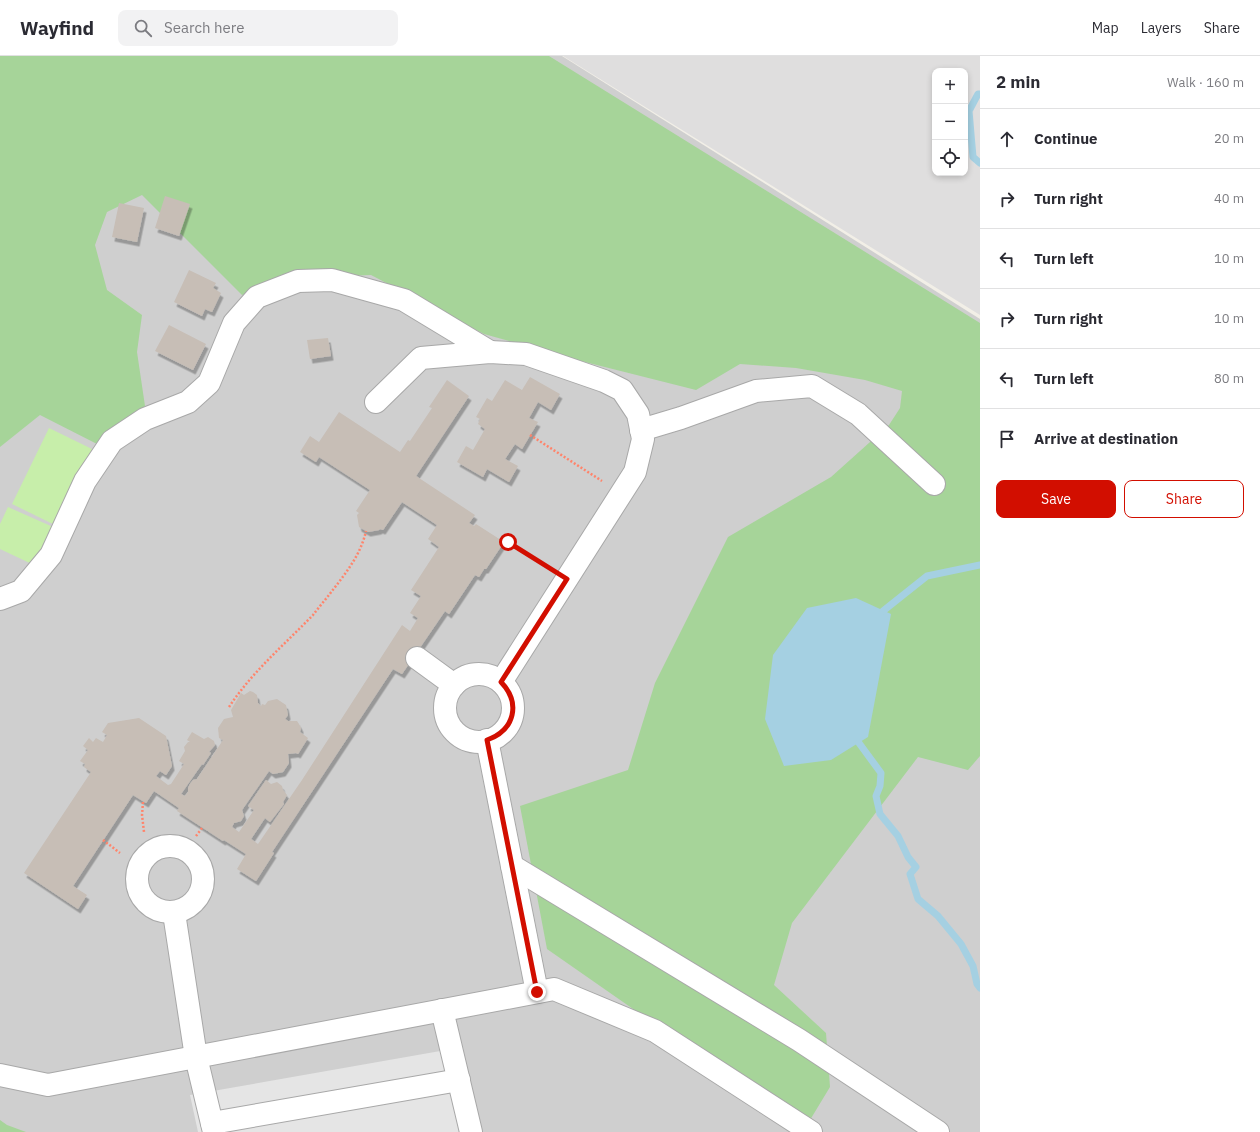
<!DOCTYPE html>
<html lang="en">
<head>
<meta charset="utf-8">
<style>
  body { margin:0; font-family:"IBM Plex Sans",sans-serif; background:#f2f2f3; color:#2b2b33 }
  .controls { position:absolute; right:12px; top:12px; display:grid; overflow:hidden; border-radius:8px; box-shadow:0 2px 6px #0003 }
  .controls button { width:36px; height:36px; display:grid; place-items:center; padding:0; border:0; border-bottom:1px solid #e1e1e2; background:#fff; color:#2b2b33; font:20px sans-serif }
  .stop { position:absolute; width:12px; height:12px; margin:-9px; border:3px solid #d20e00; border-radius:50%; background:#fff }
  .stop.end { background:#d20e00; border-color:#fff; box-shadow:0 1px 4px #0008 }
  .list { margin:0; padding:0; list-style:none }
  h2 { display:flex; justify-content:space-between; align-items:center; height:52px; margin:0; padding:0 16px; font-size:17px }
  h2 small { font-size:13px; font-weight:400; color:#7c7c81 }
  .list li { display:grid; grid-template-columns:26px 1fr auto; gap:12px; align-items:center; box-sizing:border-box; height:60px; padding:0 16px; border-top:1px solid #e1e1e2 }
  .list b { display:block; font-size:15px; white-space:nowrap }
  .list em { font-size:13px; font-style:normal; color:#7c7c81 }
  .actions { display:flex; gap:8px; padding:12px 16px }
  .actions a { flex:1; padding:9px 0; border:1px solid #d20e00; border-radius:8px; text-align:center; font-size:14px; color:#d20e00 }
  .actions .main { background:#d20e00; color:#fff }
  .icon { flex:none; width:22px; height:22px; fill:none; stroke:currentColor; stroke-width:2; stroke-linecap:round; stroke-linejoin:round }
  .map { position:relative; flex:none; width:980px; height:1076px; overflow:hidden }
  header { display:flex; align-items:center; gap:24px; box-sizing:border-box; height:56px; padding:0 20px; background:#fff; border-bottom:1px solid #e1e1e2 }
  header strong { font-size:19px }
  nav { display:flex; gap:22px; margin-inline-start:auto; font-size:14px }
  .search { width:280px; height:36px; background:#f2f2f3; display:flex; align-items:center; gap:10px; box-sizing:border-box; padding:0 14px; border-radius:8px; color:#7c7c81; font-size:15px }
  main { display:flex }
  aside { flex:1; background:#fff }
  .map>svg:first-child { display:block }
  .residential { fill:#dfdede; fill-rule:evenodd }
  .religious { fill:#cfcfcf }
  .grass { fill:#c7eeaa }
  .forest { fill:#a6d499 }
  .parking { fill:#e5e5e5 }
  .water { fill:#a5d0e2 }
  .lines { fill:none; stroke-linecap:round; stroke-linejoin:round }
  .stream { stroke:#a5d0e2; stroke-width:7 }
  .building { fill:#c7beb6; filter:url(#shadow) }
  .minor-casing { stroke:#a8a8a8; stroke-width:24 }
  .path { stroke:#ff846b; stroke-width:2.5; stroke-dasharray:2 2; stroke-linecap:butt }
  .minor { stroke:#fff; stroke-width:22 }
  .route { stroke:#d20e00; stroke-width:5 }
</style>
</head>
<body>
<header>
<strong>Wayfind</strong>
<div class="search"><svg class="icon" aria-label="search" viewBox="0 0 24 24"><circle cx="10" cy="10" r="6"/><path d="M15 15l6 6"/></svg>Search here</div>
<nav><a>Map</a><a>Layers</a><a>Share</a></nav>
</header>
<main>
<div class="map">
<svg width="980" height="1076" viewBox="0 0 980 1076">
  <defs>
    <filter id="shadow"><feDropShadow dx="2.5" dy="4.5" stdDeviation="0" flood-color="#0004"/></filter>
  </defs>
  <rect width="100%" height="100%" fill="#f2efe7"/>
  <path class="residential" d="M563 0H980V259ZM935 15H965V117H935Z"/>
  <polygon class="religious" points="0,0 562,0 980,263 980,1076 0,1076"/>
  <g class="grass">
    <polygon points="49,372 92,393 55,469 12,448"/>
    <polygon points="8,451 53,471 36,510 0,493 0,468"/>
  </g>
  <g class="forest">
    <polygon points="0,0 549,0 980,267 980,700 968,714 918,701 792,867 774,929 826,977 830,1031 810,1064 646,962 547,893 520,750 628,714 655,627 728,481 831,421 889,369 900,352 902,335 865,324 796,312 740,308 696,334 581,305 484,278 371,219 293,222 242,239 142,139 107,156 95,189 107,234 142,259 137,296 145,350 97,388 40,359 0,391"/>
    <polygon points="0,1064 7,1069 26,1076 0,1076"/>
  </g>
  <polygon class="parking" points="463,991 478,1076 198,1076 190,1039"/>
  <polygon class="water" points="856,542 891,558 868,681 831,704 784,710 765,663 773,599 807,552"/>
  <g class="lines">
    <g class="stream">
      <polyline points="980,38 978,38 969,55 973,101 980,107"/>
      <polyline points="883,555 927,520 980,509"/>
      <polyline points="859,687 881,717 880,730 876,740 880,758 898,780 908,801 916,811 910,818 918,843 938,860 961,888 973,910 977,928 980,932"/>
    </g>
  </g>
  <g class="building">
    <polygon points="165,140 190,148 179,180 155,172"/>
    <polygon points="119,147 144,152 137,186 112,181"/>
    <polygon points="189,214 216,227 213,232 221,237 212,256 205,253 202,260 174,246"/>
    <polygon points="169,269 206,288 193,314 155,295"/>
    <polygon points="328,282 331,300 310,303 307,284"/>
    <polygon points="530,321 560,338 551,354 538,346 529,362 538,366 522,393 515,388 505,403 518,410 509,426 487,413 483,421 457,406 466,390 473,394 485,373 478,368 480,363 476,361 487,342 492,345 505,324 522,334"/>
    <polygon points="447,324 469,340 416,420 475,459 469,467 474,470 476,468 504,486 486,513 484,513 479,521 475,519 449,558 445,555 402,618 393,613 272,796 274,797 256,825 237,813 246,798 224,784 223,785 177,755 179,752 154,735 146,747 133,739 73,830 87,839 78,853 24,817 91,716 84,711 85,708 80,705 88,694 83,690 89,682 93,686 96,682 103,686 107,679 102,676 108,667 139,662 166,680 172,710 166,719 160,715 156,720 168,729 171,728 184,708 179,705 185,695 184,691 188,686 190,686 187,684 192,676 204,683 208,681 214,685 215,689 209,696 211,697 203,709 202,708 181,738 185,740 188,736 188,732 190,728 193,724 197,723 223,684 219,682 218,672 224,663 233,661 231,654 241,637 244,639 250,635 253,636 257,639 258,647 261,650 262,648 265,649 268,645 277,643 286,649 288,659 285,663 288,665 297,665 299,668 301,672 300,676 308,682 298,698 296,697 288,698 289,707 283,716 273,718 269,715 242,754 244,760 241,765 234,767 232,771 239,776 254,754 248,750 266,724 271,728 277,726 282,730 283,734 287,739 283,746 284,748 270,766 265,762 251,783 258,788 302,724 402,569 410,575 418,562 410,557 421,540 411,534 439,491 428,483 437,469 402,446 383,474 380,473 379,474 368,476 359,471 357,459 359,457 356,455 370,434 319,401 316,406 300,396 310,380 319,386 339,356 400,396 408,384 410,385 432,352 429,351"/>
  </g>
  <g class="lines">
    <defs>
      <g id="minor">
        <polyline points="376,346 421,302 490,296 526,298 604,325 622,334 638,358 643,383 635,416 501,626"/>
        <polyline points="641,374 681,362 756,335 812,330 858,358 934,428"/>
        <polyline points="0,543 21,535 51,499 85,425 112,385 145,363 188,346 209,327 234,267 257,241 298,225 332,224 404,244 490,296"/>
        <polyline points="417,602 454,629"/>
        <circle cx="479" cy="652" r="34"/>
        <polyline points="487,684 537,936"/>
        <circle cx="170" cy="823" r="33"/>
        <polyline points="512,810 799,984 938,1076"/>
        <polyline points="174,857 196,1001 214,1076"/>
        <polyline points="442,954 471,1076"/>
        <polyline points="0,1019 48,1029 554,933 655,975 811,1076"/>
        <polyline points="212,1067 459,1024"/>
      </g>
    </defs>
    <use href="#minor" class="minor-casing"/>
    <g class="path">
      <polyline points="530,379 602,425"/>
      <polyline points="508,486 548,511"/>
      <path d="M229 651C252 616 284 589 313 559 319 551 326 543 332 535 346 517 361 498 366 475"/>
      <polyline points="143,746 142,759 144,776"/>
      <polyline points="196,780 202,772"/>
      <polyline points="103,784 120,797"/>
    </g>
    <use href="#minor" class="minor"/>
  </g>
  <g class="lines">
    <path class="route" d="M508 486 567 523 501 626C521 647 515 674 487 684L537 936"/>
  </g>
</svg>
<div class="controls">
<button>+</button>
<button>−</button>
<button><svg class="icon" aria-label="locate" viewBox="0 0 24 24"><circle cx="12" cy="12" r="6"/><path d="M12 2v4M12 18v4M2 12h4M18 12h4"/></svg></button>
</div>
<div class="stop" style="left:508px;top:486px"></div>
<div class="stop end" style="left:537px;top:936px"></div>
</div>
<aside>
<h2>2 min<small>Walk · 160 m</small></h2>
<ul class="list">
<li><svg class="icon" aria-label="ahead" viewBox="0 0 24 24"><path d="M12 20V5M6 11l6-6 6 6"/></svg><div><b>Continue</b></div><em>20 m</em></li>
<li><svg class="icon" aria-label="right" viewBox="0 0 24 24"><path d="M7 20v-9h11M14 6l5 5-5 5"/></svg><div><b>Turn right</b></div><em>40 m</em></li>
<li><svg class="icon" aria-label="left" viewBox="0 0 24 24"><path d="M17 20v-9H6M10 6l-5 5 5 5"/></svg><div><b>Turn left</b></div><em>10 m</em></li>
<li><svg class="icon" aria-label="right" viewBox="0 0 24 24"><path d="M7 20v-9h11M14 6l5 5-5 5"/></svg><div><b>Turn right</b></div><em>10 m</em></li>
<li><svg class="icon" aria-label="left" viewBox="0 0 24 24"><path d="M17 20v-9H6M10 6l-5 5 5 5"/></svg><div><b>Turn left</b></div><em>80 m</em></li>
<li><svg class="icon" aria-label="arrive" viewBox="0 0 24 24"><path d="M6 21V4h12l-3 4 3 4H6"/></svg><div><b>Arrive at destination</b></div></li>
</ul>
<div class="actions"><a class="main">Save</a><a>Share</a></div>
</aside>
</main>
</body>
</html>
